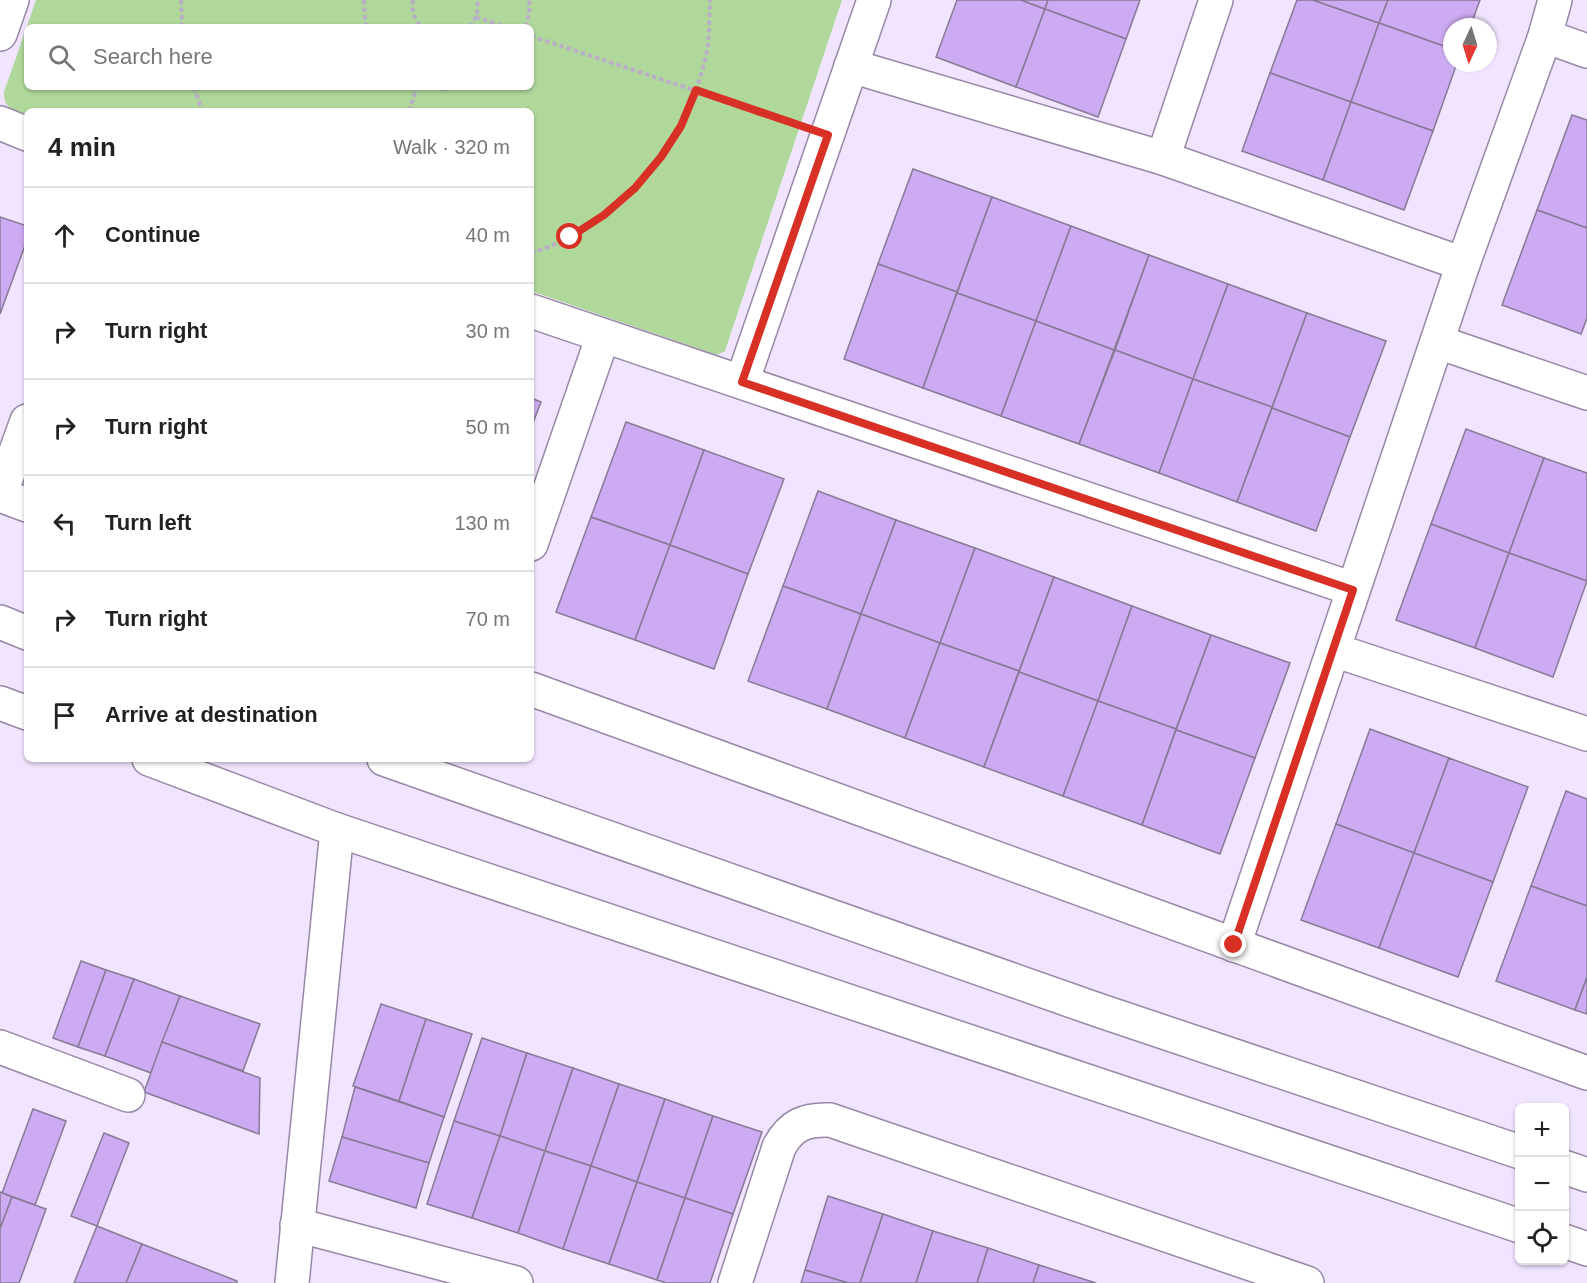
<!DOCTYPE html>
<html lang="en">
<head>
<meta charset="utf-8">
<style>
  body { margin:0; font-family:Arial,sans-serif; background:#f6f6f6; color:#222 }
  .controls { position:absolute; right:18px; bottom:18px; display:grid; overflow:hidden; border-radius:9px; box-shadow:0 2px 4px #0004 }
  .controls button { width:54px; height:54px; display:grid; place-items:center; padding:0; border:0; border-bottom:2px solid #e0e0e0; background:#fff; color:#222; font:30px sans-serif }
  .compass { position:absolute; left:1443px; top:18px; width:54px; height:54px; border-radius:50%; background:#fff; box-shadow:0 2px 4px #0004; rotate:184deg }
  .stop { position:absolute; width:18px; height:18px; margin:-14px; border:4px solid #d93025; border-radius:50%; background:#fff }
  .stop.end { background:#d93025; border-color:#fff; box-shadow:0 2px 6px #0008 }
  .list { margin:0; padding:0; list-style:none }
  h2 { display:flex; justify-content:space-between; align-items:center; height:78px; margin:0; padding:0 24px; font-size:26px }
  h2 small { font-size:20px; font-weight:400; color:#767676 }
  .list li { display:grid; grid-template-columns:39px 1fr auto; gap:18px; align-items:center; box-sizing:border-box; height:96px; padding:0 24px; border-top:2px solid #e0e0e0 }
  .list b { display:block; font-size:22px; white-space:nowrap }
  .list em { font-size:20px; font-style:normal; color:#767676 }
  .icon { flex:none; width:33px; height:33px; fill:none; stroke:currentColor; stroke-width:2; stroke-linecap:round; stroke-linejoin:round }
  .map { position:relative; flex:none; width:1587px; height:1283px; overflow:hidden }
  .search { position:absolute; background:#fff; box-shadow:0 2px 4px #0004; left:24px; top:24px; width:510px; height:66px; display:flex; align-items:center; gap:15px; box-sizing:border-box; padding:0 21px; border-radius:9px; color:#767676; font-size:22px }
  .panel { position:absolute; background:#fff; box-shadow:0 2px 4px #0004; left:24px; top:108px; width:510px; height:654px; border-radius:9px }
  .map>svg:first-child { display:block }
  .green { fill:#b0d89b; fill-rule:evenodd }
  .building { fill:#cdabf2; stroke:#877a97; stroke-width:1.5 }
  .lines { fill:none; stroke-linecap:round; stroke-linejoin:round }
  .minor-casing { stroke:#9688a6; stroke-width:36 }
  .path { stroke:#baafc6; stroke-width:4; stroke-dasharray:4.5 3; stroke-linecap:butt }
  .minor { stroke:#fff; stroke-width:33 }
  .route { stroke:#d93025; stroke-width:8 }
</style>
</head>
<body>
<div class="map">
<svg width="1587" height="1283" viewBox="0 0 1587 1283">
  <rect width="100%" height="100%" fill="#f1e4ff"/>
  <path class="green" d="M36 0H842L725 351 717 355 531 291V111H27V116C14 112 3 107 4 92ZM27 27H531V87H27Z"/>
  <g class="building">
    <polygon points="957,0 1021,0 1045,9 1016,87 936,57"/>
    <polygon points="1021,0 1048,0 1045,9"/>
    <polygon points="1048,0 1140,0 1126,39 1045,9"/>
    <polygon points="1297,0 1313,0 1379,23 1351,102 1270,73"/>
    <polygon points="1313,0 1388,0 1379,23"/>
    <polygon points="1388,0 1480,0 1470,27 1452,27 1452,49 1379,23"/>
    <polygon points="1045,9 1126,39 1098,117 1016,87"/>
    <polygon points="1379,23 1452,49 1452,63 1457,63 1433,131 1351,102"/>
    <polygon points="1270,73 1351,102 1323,180 1242,151"/>
    <polygon points="1351,102 1433,131 1404,210 1323,180"/>
    <polygon points="1572,115 1587,120 1587,228 1537,210"/>
    <polygon points="913,169 992,197 957,292 878,264"/>
    <polygon points="992,197 1071,226 1036,321 957,293"/>
    <polygon points="1537,210 1587,228 1587,318 1581,334 1502,305"/>
    <polygon points="0,217 27,226 27,240 0,314"/>
    <polygon points="1071,226 1149,255 1114,350 1036,321"/>
    <polygon points="1149,255 1228,284 1193,379 1115,350"/>
    <polygon points="878,264 957,292 923,388 844,359"/>
    <polygon points="1228,284 1307,313 1272,407 1193,379"/>
    <polygon points="957,293 1036,321 1001,416 923,388"/>
    <polygon points="1307,313 1386,341 1350,437 1272,408"/>
    <polygon points="1036,321 1114,350 1079,444 1001,416"/>
    <polygon points="1115,350 1193,379 1159,473 1079,444"/>
    <polygon points="1193,379 1272,407 1237,502 1159,473"/>
    <polygon points="531,398 541,402 531,428"/>
    <polygon points="1272,408 1350,437 1316,531 1237,502"/>
    <polygon points="626,422 704,450 670,545 591,517"/>
    <polygon points="1466,429 1544,458 1509,553 1431,524"/>
    <polygon points="704,450 784,479 748,574 670,545"/>
    <polygon points="1544,458 1587,473 1587,581 1509,553"/>
    <polygon points="818,491 896,520 861,614 783,586"/>
    <polygon points="591,517 670,545 635,640 556,612"/>
    <polygon points="896,520 975,548 940,643 861,614"/>
    <polygon points="1431,524 1509,553 1475,648 1396,620"/>
    <polygon points="670,545 748,574 714,669 635,640"/>
    <polygon points="975,548 1054,577 1019,671 940,643"/>
    <polygon points="1509,553 1587,581 1553,677 1475,648"/>
    <polygon points="1054,577 1132,606 1098,701 1019,672"/>
    <polygon points="783,586 861,614 827,709 748,681"/>
    <polygon points="1132,606 1211,635 1176,729 1098,701"/>
    <polygon points="861,614 940,643 905,738 827,709"/>
    <polygon points="1211,635 1290,663 1255,758 1176,730"/>
    <polygon points="940,643 1019,671 984,767 905,738"/>
    <polygon points="1019,672 1098,701 1063,796 984,767"/>
    <polygon points="1098,701 1176,729 1142,825 1063,796"/>
    <polygon points="1370,729 1449,758 1414,853 1336,824"/>
    <polygon points="1176,730 1255,758 1220,854 1142,825"/>
    <polygon points="1449,758 1528,787 1493,882 1414,853"/>
    <polygon points="1566,791 1587,799 1587,906 1531,886"/>
    <polygon points="1336,824 1414,853 1379,948 1301,920"/>
    <polygon points="1414,853 1493,882 1458,977 1379,948"/>
    <polygon points="1531,886 1587,906 1587,977 1575,1010 1496,981"/>
    <polygon points="81,961 106,970 78,1047 53,1038"/>
    <polygon points="106,970 134,979 105,1056 78,1047"/>
    <polygon points="1587,977 1587,1014 1575,1010"/>
    <polygon points="134,979 180,996 151,1073 105,1056"/>
    <polygon points="180,996 260,1024 243,1071 162,1042"/>
    <polygon points="381,1004 426,1019 399,1101 353,1086"/>
    <polygon points="426,1019 472,1034 444,1117 399,1101"/>
    <polygon points="482,1038 527,1053 500,1136 454,1121"/>
    <polygon points="162,1042 260,1078 259,1134 144,1092"/>
    <polygon points="527,1053 573,1068 545,1151 500,1136"/>
    <polygon points="573,1068 619,1084 591,1166 545,1151"/>
    <polygon points="619,1084 665,1099 637,1182 591,1166"/>
    <polygon points="355,1087 444,1117 429,1163 342,1137"/>
    <polygon points="665,1099 713,1116 685,1198 637,1182"/>
    <polygon points="33,1109 66,1121 35,1205 2,1193"/>
    <polygon points="713,1116 762,1132 733,1214 685,1198"/>
    <polygon points="454,1121 500,1136 472,1218 427,1204"/>
    <polygon points="104,1133 129,1143 97,1226 71,1216"/>
    <polygon points="500,1136 545,1151 518,1233 472,1218"/>
    <polygon points="342,1137 429,1163 416,1208 329,1181"/>
    <polygon points="545,1151 591,1166 563,1249 518,1233"/>
    <polygon points="591,1166 637,1182 609,1264 563,1249"/>
    <polygon points="637,1182 685,1198 657,1280 609,1264"/>
    <polygon points="0,1192 12,1197 0,1229"/>
    <polygon points="828,1196 883,1214 860,1283 848,1283 805,1270"/>
    <polygon points="12,1197 46,1209 19,1283 0,1283 0,1229"/>
    <polygon points="685,1198 733,1214 710,1283 666,1283 657,1280"/>
    <polygon points="883,1214 933,1231 916,1283 860,1283"/>
    <polygon points="97,1226 142,1244 126,1283 74,1283"/>
    <polygon points="933,1231 988,1248 977,1283 916,1283"/>
    <polygon points="142,1244 237,1281 237,1283 126,1283"/>
    <polygon points="988,1248 1039,1265 1033,1283 977,1283"/>
    <polygon points="1039,1265 1096,1283 1033,1283"/>
    <polygon points="805,1270 848,1283 801,1283"/>
  </g>
  <g class="lines">
    <defs>
      <g id="minor">
        <polyline points="0,34 12,0"/>
        <polyline points="1545,36 1587,51"/>
        <polyline points="851,66 1163,158 1463,264"/>
        <polyline points="0,123 27,134"/>
        <polyline points="1163,158 1216,0"/>
        <polyline points="531,311 1353,589"/>
        <polyline points="1438,342 1587,393"/>
        <polyline points="742,382 874,0"/>
        <polyline points="0,495 27,421"/>
        <polyline points="0,495 27,505"/>
        <polyline points="531,544 603,336"/>
        <polyline points="0,622 27,633"/>
        <polyline points="1334,650 1587,734"/>
        <polyline points="531,689 1587,1073"/>
        <polyline points="0,703 27,713"/>
        <polyline points="149,759 337,830 1520,1226"/>
        <polyline points="384,759 1095,1009 1520,1152"/>
        <polyline points="1234,945 1463,264 1545,36 1555,0"/>
        <polyline points="0,1047 128,1095"/>
        <polyline points="1564,1167 1587,1175"/>
        <polyline points="297,1225 516,1283"/>
        <polyline points="1564,1241 1587,1249"/>
        <polyline points="292,1283 337,830"/>
        <path d="M735 1283 779 1147C791 1125 805 1119 830 1120L1307 1283"/>
      </g>
    </defs>
    <use href="#minor" class="minor-casing"/>
    <g class="path">
      <polyline points="181,0 182,27"/>
      <polyline points="364,0 365,21 367,27"/>
      <path d="M413 0C411 10 414 19 421 27"/>
      <polyline points="476,17 506,27"/>
      <path d="M470 27C476 19 479 10 477 0"/>
      <polyline points="526,27 530,8 529,0"/>
      <polyline points="531,36 796,124"/>
      <polyline points="194,87 202,111"/>
      <polyline points="434,87 444,89 460,87"/>
      <polyline points="409,111 417,87"/>
      <path d="M531 254C544 248 557 244 569 238 641 202 691 128 707 51 710 34 709 16 710 0"/>
    </g>
    <use href="#minor" class="minor"/>
  </g>
  <g class="lines">
    <polyline class="route" points="570,237 604,215 635,188 661,157 681,126 696,90 828,135 742,382 1353,590 1234,945"/>
  </g>
</svg>
<div class="controls">
<button>+</button>
<button>−</button>
<button><svg class="icon" aria-label="locate" viewBox="0 0 24 24"><circle cx="12" cy="12" r="6"/><path d="M12 2v4M12 18v4M2 12h4M18 12h4"/></svg></button>
</div>
<svg class="compass" viewBox="-18 -18 36 36"><path d="M0-13l5 13h-10z" fill="#e53935"/><path d="M0 13l5-13h-10z" fill="#767676"/></svg>
<div class="stop" style="left:570px;top:237px"></div>
<div class="stop end" style="left:1234px;top:945px"></div>
<div class="search"><svg class="icon" aria-label="search" viewBox="0 0 24 24"><circle cx="10" cy="10" r="6"/><path d="M15 15l6 6"/></svg>Search here</div>
<section class="panel">
<h2>4 min<small>Walk · 320 m</small></h2>
<ul class="list">
<li><svg class="icon" aria-label="ahead" viewBox="0 0 24 24"><path d="M12 20V5M6 11l6-6 6 6"/></svg><div><b>Continue</b></div><em>40 m</em></li>
<li><svg class="icon" aria-label="right" viewBox="0 0 24 24"><path d="M7 20v-9h11M14 6l5 5-5 5"/></svg><div><b>Turn right</b></div><em>30 m</em></li>
<li><svg class="icon" aria-label="right" viewBox="0 0 24 24"><path d="M7 20v-9h11M14 6l5 5-5 5"/></svg><div><b>Turn right</b></div><em>50 m</em></li>
<li><svg class="icon" aria-label="left" viewBox="0 0 24 24"><path d="M17 20v-9H6M10 6l-5 5 5 5"/></svg><div><b>Turn left</b></div><em>130 m</em></li>
<li><svg class="icon" aria-label="right" viewBox="0 0 24 24"><path d="M7 20v-9h11M14 6l5 5-5 5"/></svg><div><b>Turn right</b></div><em>70 m</em></li>
<li><svg class="icon" aria-label="arrive" viewBox="0 0 24 24"><path d="M6 21V4h12l-3 4 3 4H6"/></svg><div><b>Arrive at destination</b></div></li>
</ul>
</section>
</div>
</body>
</html>
